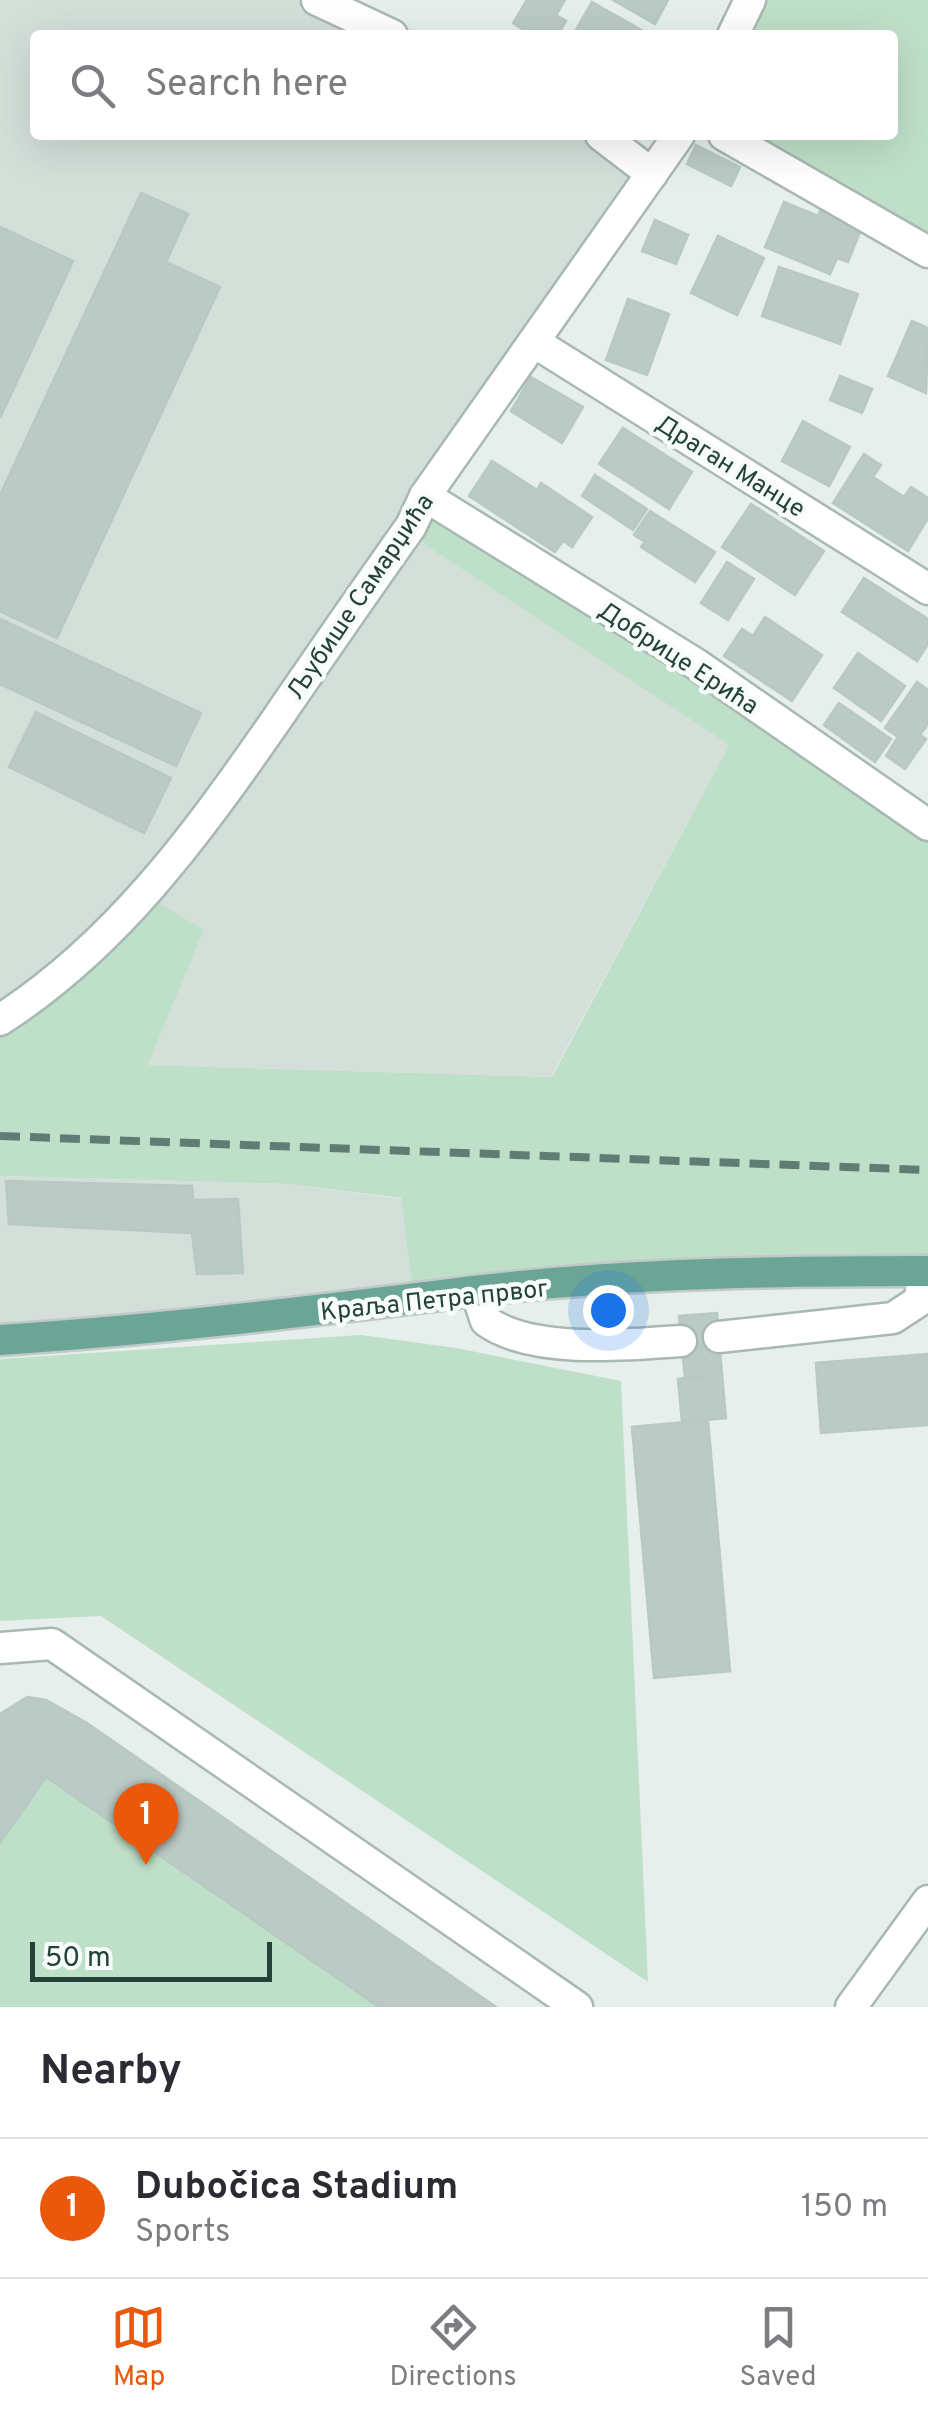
<!DOCTYPE html>
<html lang="en">
<head>
<meta charset="utf-8">
<style>
  body { margin:0; font-family:Overpass,sans-serif; background:#f2f2f3; color:#2b2b33 }
  .scale { position:absolute; left:30px; bottom:25px; width:242px; box-sizing:border-box; padding-left:10px; border:5px solid #24423a; border-top:0; font-size:28px; line-height:35px; white-space:nowrap; color:#24423a; -webkit-text-stroke:8px #f7fbf9; paint-order:stroke }
  .you { position:absolute; left:608px; top:1310px; width:35px; height:35px; margin:-25px; border:8px solid #fff; border-radius:50%; background:#1a73e8; box-shadow:0 0 0 15px #1a73e833 }
  .badge { display:grid; place-items:center; width:65px; height:65px; border-radius:50%; background:#ea580c; color:#fff; font-size:32px; font-weight:700 }
  .pin { position:absolute; translate:-50% -82px; filter:drop-shadow(0 2px 5px #0008) }
  .pin::after { content:''; position:absolute; top:52px; width:35px; height:30px; background:inherit; clip-path:polygon(0 0,100% 0,50% 100%) }
  .list { margin:0; padding:0; list-style:none }
  h2 { display:flex; justify-content:space-between; align-items:center; height:130px; margin:0; padding:0 40px; font-size:42px }
  h2 small { font-size:32px; font-weight:400; color:#7c7c81 }
  .list li { display:grid; grid-template-columns:65px 1fr auto; gap:30px; align-items:center; box-sizing:border-box; height:140px; padding:0 40px; border-top:2px solid #e1e1e2 }
  .list b { display:block; font-size:38px; white-space:nowrap }
  .list p { margin:0; font-size:32px; white-space:nowrap; color:#7c7c81 }
  .list em { font-size:32px; font-style:normal; color:#7c7c81 }
  .icon { flex:none; width:55px; height:55px; fill:none; stroke:currentColor; stroke-width:2; stroke-linecap:round; stroke-linejoin:round }
  .map { position:relative; flex:none; width:928px; height:2007px; overflow:hidden }
  .search { position:absolute; background:#fff; box-shadow:0 10px 40px #0002; left:30px; right:30px; top:30px; height:110px; display:flex; align-items:center; gap:25px; box-sizing:border-box; padding:0 35px; border-radius:10px; color:#7c7c81; font-size:38px }
  .sheet { height:270px; background:#fff }
  nav { display:flex; justify-content:space-around; align-items:center; box-sizing:border-box; height:140px; border-top:2px solid #e1e1e2; background:#fff; font-size:28px; color:#7c7c81 }
  nav a { display:grid; justify-items:center; gap:5px }
  nav .on { color:#ea580c }
  .map>svg:first-child { display:block }
  .built { fill:#d4dfda }
  .green { fill:#bfe0c8 }
  .building { fill:#bbcac4; stroke:#b8c9c2; stroke-width:2.5 }
  .lines { fill:none; stroke-linecap:round; stroke-linejoin:round }
  .minor-casing { stroke:#a8b8b2; stroke-width:35 }
  .major-casing { stroke:#c2cac8; stroke-width:35 }
  .minor { stroke:#fff; stroke-width:30 }
  .major { stroke:#6aa596; stroke-width:30 }
  .rail { stroke:#5f7d75; stroke-width:8; stroke-dasharray:20 10; stroke-linecap:butt }
  .labels { text-anchor:middle; stroke-width:9; stroke-linejoin:round; paint-order:stroke }
  .street-label { font-size:25px; fill:#24423a; stroke:#f7fbf9 }
</style>
</head>
<body>
<div class="map">
<svg width="928" height="2007" viewBox="0 0 928 2007">
  <rect width="100%" height="100%" fill="#e6efeb"/>
  <g class="built">
    <polygon points="0,0 317,0 392,35 35,35 35,135 601,135 652,174 425,496 425,545 729,745 551,1077 148,1065 204,930 0,1020"/>
    <polygon points="0,1176 288,1184 402,1199 414,1301 0,1340"/>
  </g>
  <g class="green">
    <polygon points="750,0 928,0 928,252 724,135 893,135 893,35 733,35"/>
    <polygon points="425,496 928,825 928,1271 414,1301 401,1198 288,1184 0,1176 0,1020 146,895 204,930 148,1065 552,1077 729,745 425,545 411,526"/>
    <polygon points="361,1335 456,1348 621,1381 648,1982 101,1616 0,1621 0,1359"/>
    <polygon points="27,1697 46,1700 87,1723 496,2007 0,2007 0,1714"/>
  </g>
  <g class="building">
    <polygon points="527,0 565,0 556,15 566,21 558,35 532,35 513,23"/>
    <polygon points="613,0 668,0 655,24"/>
    <polygon points="592,2 650,35 573,35"/>
    <polygon points="696,145 740,167 731,186 687,164"/>
    <polygon points="141,193 188,214 166,262 220,287 57,638 0,611 0,495"/>
    <polygon points="784,202 818,216 821,209 862,227 848,262 837,258 830,274 765,247"/>
    <polygon points="655,220 688,235 676,264 642,251"/>
    <polygon points="0,227 73,261 0,418"/>
    <polygon points="718,236 764,258 737,315 691,293"/>
    <polygon points="779,267 858,294 840,344 762,316"/>
    <polygon points="628,299 669,314 647,375 606,360"/>
    <polygon points="912,321 928,328 926,393 888,376"/>
    <polygon points="840,376 872,389 862,413 830,400"/>
    <polygon points="531,377 583,407 562,443 511,411"/>
    <polygon points="803,421 850,447 829,486 782,461"/>
    <polygon points="623,428 692,472 669,509 599,464"/>
    <polygon points="864,454 881,465 873,477 904,497 911,487 928,498 928,518 908,551 833,503"/>
    <polygon points="492,461 537,490 541,483 592,517 572,547 563,541 555,552 469,496"/>
    <polygon points="595,475 647,509 633,530 582,496"/>
    <polygon points="751,504 824,551 795,595 722,547"/>
    <polygon points="650,511 715,552 695,582 641,547 645,542 634,535"/>
    <polygon points="727,562 754,579 728,620 701,603"/>
    <polygon points="864,578 928,619 928,644 917,661 842,612"/>
    <polygon points="765,617 822,655 792,701 724,656 742,629 753,636"/>
    <polygon points="0,619 201,713 176,766 0,684"/>
    <polygon points="858,653 905,686 881,721 834,688"/>
    <polygon points="917,682 928,690 928,724 920,735 926,739 905,769 886,756 898,737 885,728"/>
    <polygon points="839,703 891,739 875,762 824,725"/>
    <polygon points="36,712 171,778 144,833 9,767"/>
    <polygon points="6,1181 192,1186 193,1200 238,1199 243,1273 197,1274 192,1233 9,1224"/>
    <polygon points="717,1313 722,1375 685,1378 679,1316"/>
    <polygon points="928,1354 928,1425 821,1433 816,1363"/>
    <polygon points="722,1375 726,1418 682,1422 678,1379"/>
    <polygon points="708,1420 730,1671 654,1678 632,1427"/>
    <polygon points="27,1697 46,1700 87,1723 496,2007 379,2007 46,1777 0,1843 0,1714"/>
  </g>
  <g class="lines">
    <defs>
      <g id="minor">
        <polyline points="317,0 392,35"/>
        <polyline points="733,35 750,0"/>
        <polyline points="601,135 652,174"/>
        <polyline points="724,135 928,252"/>
        <polyline points="534,342 928,589"/>
        <polyline points="425,496 696,664 928,825"/>
        <path d="M0 1020C116 945 194 838 272 726 318 659 364 592 411 526L425 496 679 135"/>
        <path d="M476 1291 486 1321C531 1354 627 1345 681 1341"/>
        <polyline points="719,1337 893,1318 919,1301 925,1271"/>
        <polyline points="0,1648 52,1644 577,2007"/>
        <polyline points="851,2007 928,1901"/>
      </g>
      <path id="major" d="M0 1340C159 1330 317 1310 474 1291 625 1273 777 1271 928 1271"/>
    </defs>
    <use href="#minor" class="minor-casing"/>
    <use href="#major" class="major-casing"/>
    <use href="#minor" class="minor"/>
    <use href="#major" class="major"/>
    <polyline class="rail" points="0,1136 928,1170"/>
  </g>
  <g class="labels">
    <g class="street-label">
      <text transform="translate(731 465) rotate(32)" y="9">Драган Манце</text>
      <text transform="translate(359 596) rotate(-56)" y="9">Љубише Самарџића</text>
      <text transform="translate(679 657) rotate(33)" y="9">Добрице Ерића</text>
      <text transform="translate(434 1299) rotate(-6)" y="9">Краља Петра првог</text>
    </g>
  </g>
</svg>
<div class="scale">50 m</div>
<div class="you"></div>
<div class="pin badge" style="left:146px;top:1865px">1</div>
<div class="search"><svg class="icon" aria-label="search" viewBox="0 0 24 24"><circle cx="10" cy="10" r="6"/><path d="M15 15l6 6"/></svg>Search here</div>
</div>
<section class="sheet">
<h2>Nearby<small></small></h2>
<ul class="list">
<li><span class="badge">1</span><div><b>Dubočica Stadium</b><p>Sports</p></div><em>150 m</em></li>
</ul>
</section>
<nav>
<a class="on"><svg class="icon" aria-label="map" viewBox="0 0 24 24"><path d="M3 6l6-2 6 2 6-2v14l-6 2-6-2-6 2zM9 4v14M15 6v14"/></svg>Map</a>
<a><svg class="icon" aria-label="directions" viewBox="0 0 24 24"><path d="M12 3l9 9-9 9-9-9zM9 14v-3h6M13 9l2 2-2 2"/></svg>Directions</a>
<a><svg class="icon" aria-label="saved" viewBox="0 0 24 24"><path d="M7 4h10v16l-5-4-5 4z"/></svg>Saved</a>
</nav>
</body>
</html>
